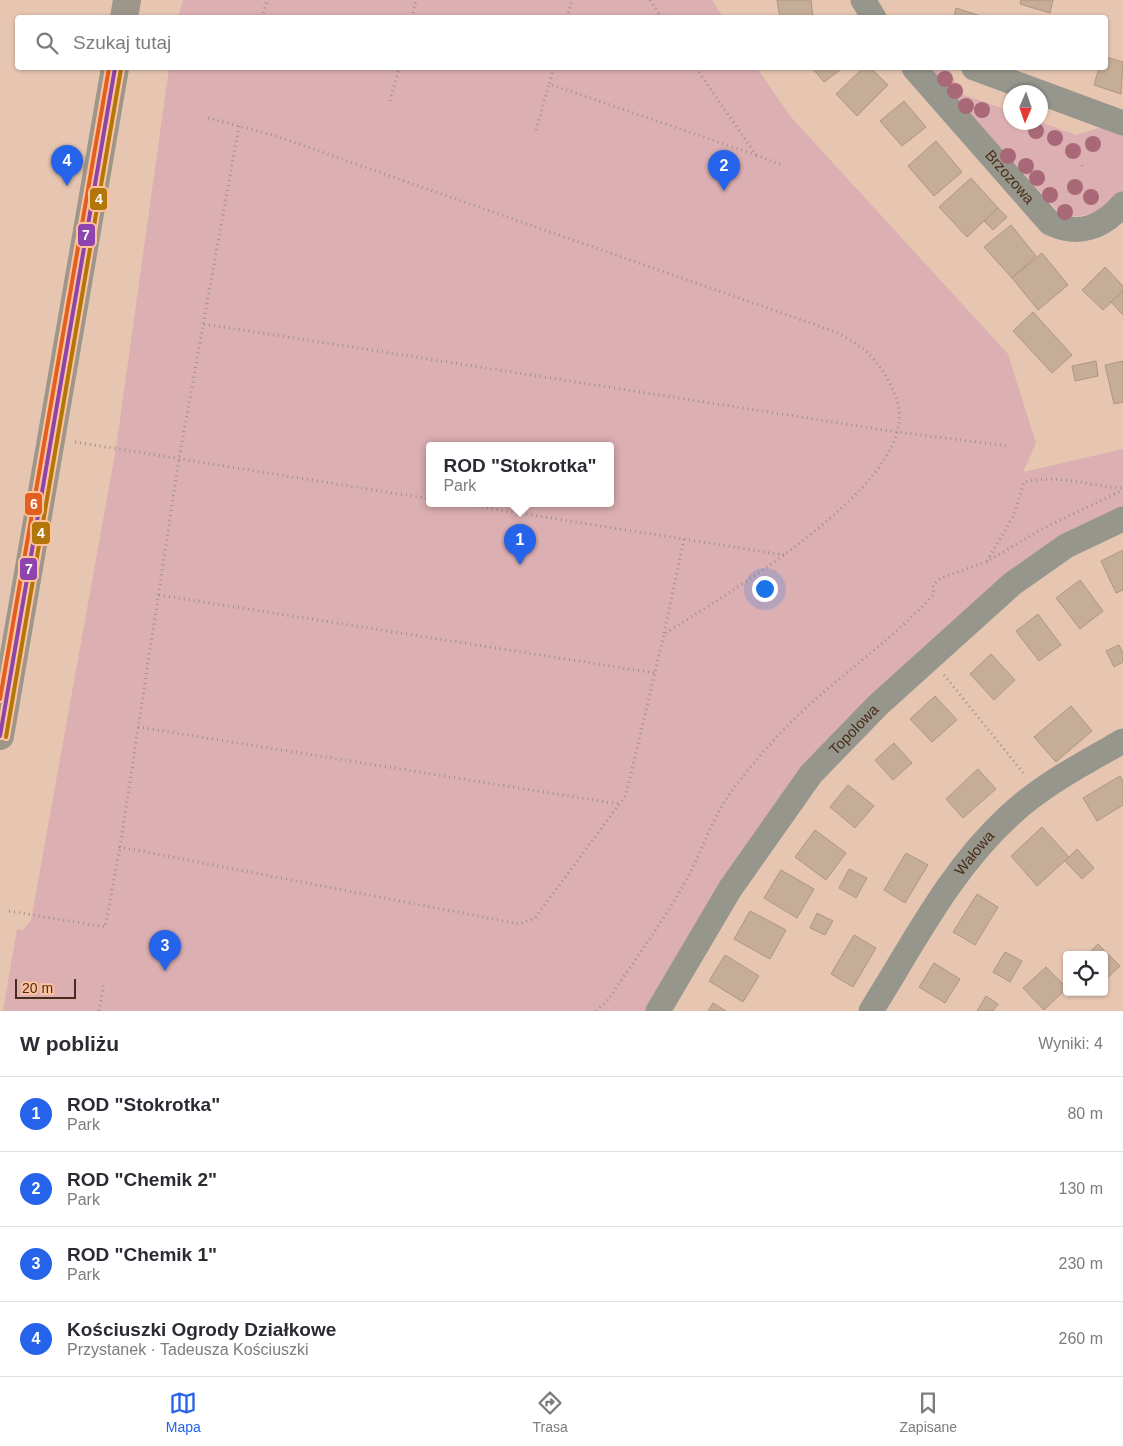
<!DOCTYPE html>
<html lang="pl">
<head>
<meta charset="utf-8">
<style>
  body { margin:0; font-family:Helvetica,sans-serif; background:#f2f2f3; color:#2b2b33 }
  .controls { position:absolute; right:15px; bottom:15px; display:grid; overflow:hidden; border-radius:5px; box-shadow:0 1px 4px #0004 }
  .controls button { width:45px; height:45px; display:grid; place-items:center; padding:0; border:0; border-bottom:1px solid #e1e1e2; background:#fff; color:#2b2b33; font:25px sans-serif }
  .compass { position:absolute; left:1003px; top:85px; width:45px; height:45px; border-radius:50%; background:#fff; box-shadow:0 1px 4px #0004; rotate:182deg }
  .scale { position:absolute; left:15px; bottom:12px; width:61px; box-sizing:border-box; padding-left:5px; border:2px solid #4a2d19; border-top:0; font-size:14px; line-height:18px; white-space:nowrap; color:#4a2d19; -webkit-text-stroke:4px #fdc19b; paint-order:stroke }
  .you { position:absolute; left:764px; top:588px; width:18px; height:18px; margin:-12px; border:4px solid #fff; border-radius:50%; background:#1a73e8; box-shadow:0 0 0 8px #1a73e833 }
  .badge { display:grid; place-items:center; width:32px; height:32px; border-radius:50%; background:#2563eb; color:#fff; font-size:16px; font-weight:700 }
  .pin { position:absolute; translate:-50% -41px; filter:drop-shadow(0 1px 2px #0008) }
  .pin::after { content:''; position:absolute; top:26px; width:18px; height:15px; background:inherit; clip-path:polygon(0 0,100% 0,50% 100%) }
  .popup { position:absolute; left:426px; top:442px; width:188px; height:65px; box-sizing:border-box; display:grid; place-content:center; border-radius:5px; background:#fff; filter:drop-shadow(0 1px 4px #0005); font-size:16px; white-space:nowrap; color:#7c7c81 }
  .popup b { font-size:19px; color:#2b2b33 }
  .popup::after { content:''; position:absolute; left:50%; top:100%; margin-left:-10px; border:10px solid transparent; border-top-color:#fff }
  .list { margin:0; padding:0; list-style:none }
  h2 { display:flex; justify-content:space-between; align-items:center; height:65px; margin:0; padding:0 20px; font-size:21px }
  h2 small { font-size:16px; font-weight:400; color:#7c7c81 }
  .list li { display:grid; grid-template-columns:32px 1fr auto; gap:15px; align-items:center; box-sizing:border-box; height:75px; padding:0 20px; border-top:1px solid #e1e1e2 }
  .list b { display:block; font-size:19px; white-space:nowrap }
  .list p { margin:0; font-size:16px; white-space:nowrap; color:#7c7c81 }
  .list em { font-size:16px; font-style:normal; color:#7c7c81 }
  .icon { flex:none; width:28px; height:28px; fill:none; stroke:currentColor; stroke-width:2; stroke-linecap:round; stroke-linejoin:round }
  .map { position:relative; flex:none; width:1123px; height:1011px; overflow:hidden }
  .search { position:absolute; background:#fff; box-shadow:0 1px 4px #0004; left:15px; right:15px; top:15px; height:55px; display:flex; align-items:center; gap:12px; box-sizing:border-box; padding:0 18px; border-radius:5px; color:#7c7c81; font-size:19px }
  .sheet { height:365px; background:#fff }
  nav { display:flex; justify-content:space-around; align-items:center; box-sizing:border-box; height:70px; border-top:1px solid #e1e1e2; background:#fff; font-size:14px; color:#7c7c81 }
  nav a { display:grid; justify-items:center; gap:2px }
  nav .on { color:#2563eb }
  .map>svg:first-child { display:block }
  .green { fill:#dcafb2; fill-rule:evenodd }
  .building { fill:#c5ad97; stroke:#ae967f }
  .lines { fill:none; stroke-linecap:round; stroke-linejoin:round }
  .path { stroke:#9c9489; stroke-width:3; stroke-dasharray:1 4; stroke-linecap:butt }
  .minor { stroke:#96968d; stroke-width:25 }
  .major { stroke:#9d968a; stroke-width:28 }
  .bus-1-casing { stroke:#fdc19b; stroke-width:8 }
  .bus-2-casing { stroke:#fdc19b; stroke-width:8 }
  .bus-3-casing { stroke:#fdc19b; stroke-width:8 }
  .bus-1 { stroke:#8e44ad; stroke-width:4 }
  .bus-2 { stroke:#b2760a; stroke-width:4 }
  .bus-3 { stroke:#e15f21; stroke-width:4 }
  .tree { fill:#a86878 }
  .labels { text-anchor:middle; stroke-width:4; stroke-linejoin:round; paint-order:stroke }
  .street-label { font-size:15px; fill:#4a2d19; stroke:#fdc19b }
  .line-badge { stroke:#fdc19b; stroke-width:2 }
  .badge-label { font-size:14px; text-anchor:middle; font-weight:bold; fill:#fff }
</style>
</head>
<body>
<div class="map">
<svg width="1123" height="1011" viewBox="0 0 1123 1011">
  <rect width="100%" height="100%" fill="#e7c6b1"/>
  <g class="green">
    <polygon points="183,0 712,0 723,17 178,17"/>
    <path d="M169 68H757L791 117 1008 354 1036 443 1023 472 1123 449V519L1066 546 811 773 658 1011H3L17 929 23 930 31 920 116 448ZM430 446H610V504H430Z"/>
    <path d="M931 68H948L962 94 1010 111V122H1041L1076 135 1102 127 1123 133V192C1107 209 1084 222 1060 213L1014 162 1000 159 965 109 941 79H932L929 71Z"/>
  </g>
  <g class="building">
    <polygon points="777,0 811,0 813,18 780,18"/>
    <polygon points="1021,0 1053,0 1050,13 1020,4"/>
    <polygon points="956,8 978,15 977,18 954,18"/>
    <polygon points="1106,57 1123,62 1121,94 1094,85 1099,68 1106,68"/>
    <polygon points="812,68 843,68 824,82"/>
    <polygon points="863,68 871,68 888,85 857,116 836,94"/>
    <polygon points="904,101 926,127 902,146 880,121"/>
    <polygon points="936,141 962,172 934,196 908,166"/>
    <polygon points="971,178 998,208 967,237 939,207"/>
    <polygon points="998,208 1007,217 993,230 984,221"/>
    <polygon points="1011,225 1036,256 1012,278 984,247"/>
    <polygon points="1042,253 1068,285 1038,310 1012,278"/>
    <polygon points="1105,267 1123,286 1123,291 1103,310 1082,290"/>
    <polygon points="1123,291 1123,315 1111,302"/>
    <polygon points="1033,312 1072,355 1052,373 1013,331"/>
    <polygon points="1096,361 1098,376 1075,381 1072,366"/>
    <polygon points="1123,361 1123,402 1114,404 1105,365"/>
    <polygon points="1123,550 1123,590 1116,593 1101,561"/>
    <polygon points="1080,580 1103,611 1080,629 1056,598"/>
    <polygon points="1038,614 1061,645 1039,661 1016,631"/>
    <polygon points="1119,645 1123,653 1123,662 1114,667 1106,651"/>
    <polygon points="991,654 1015,680 994,700 970,674"/>
    <polygon points="935,696 957,720 932,742 910,719"/>
    <polygon points="1071,706 1092,731 1056,762 1034,737"/>
    <polygon points="894,743 912,763 893,780 875,760"/>
    <polygon points="978,769 996,789 963,818 946,799"/>
    <polygon points="1120,776 1123,781 1123,805 1097,821 1083,798"/>
    <polygon points="848,785 874,806 855,828 830,807"/>
    <polygon points="1042,827 1069,857 1037,886 1011,856"/>
    <polygon points="815,830 846,853 826,880 795,857"/>
    <polygon points="1077,849 1094,868 1082,879 1065,861"/>
    <polygon points="906,853 928,865 905,903 884,890"/>
    <polygon points="849,869 867,878 856,898 839,888"/>
    <polygon points="781,870 814,889 797,918 764,898"/>
    <polygon points="977,894 998,907 975,945 953,932"/>
    <polygon points="750,911 786,930 770,959 734,939"/>
    <polygon points="817,913 833,921 825,935 810,928"/>
    <polygon points="854,935 876,948 853,987 831,974"/>
    <polygon points="1098,944 1120,966 1104,981 1104,955 1087,955"/>
    <polygon points="1005,952 1022,961 1010,982 993,972"/>
    <polygon points="725,955 759,976 743,1002 709,981"/>
    <polygon points="934,963 960,979 945,1003 919,987"/>
    <polygon points="1046,967 1067,988 1044,1010 1023,988"/>
    <polygon points="986,996 998,1004 993,1011 977,1011"/>
    <polygon points="713,1003 726,1011 708,1011"/>
  </g>
  <g class="lines">
    <g class="path">
      <polyline points="650,0 662,18"/>
      <polyline points="262,18 267,0"/>
      <polyline points="412,18 416,0"/>
      <polyline points="567,18 572,0"/>
      <polyline points="554,68 549,84 756,155 696,68"/>
      <polyline points="390,101 399,68"/>
      <path d="M208 118 273 135 836 332C844 337 854 342 862 348 879 361 897 390 899 412 907 489 722 597 664 634L626 795 535 918 519 924 120 847 179 459 239 126"/>
      <polyline points="536,130 549,84"/>
      <polyline points="756,155 784,166"/>
      <polyline points="1082,165 1083,168"/>
      <polyline points="204,324 897,432 1008,446"/>
      <polyline points="75,442 430,499"/>
      <polyline points="462,504 784,555"/>
      <path d="M987 561 1014 515 1024 482C1062 474 1086 486 1123 488"/>
      <polyline points="159,595 655,673"/>
      <polyline points="664,633 684,539"/>
      <polyline points="944,675 1025,775"/>
      <polyline points="138,727 619,804"/>
      <polyline points="9,911 105,927 120,847"/>
      <polyline points="99,1011 104,982"/>
      <path d="M596 1011 608 1000C635 959 667 917 690 873 704 846 713 816 731 792 756 758 787 724 818 697 858 662 899 633 934 594L933 585 941 578 986 562 1042 529 1123 490"/>
    </g>
    <g class="minor">
      <polyline points="863,0 874,18"/>
      <path id="s1" d="M914 68 1050 223C1079 237 1103 227 1123 204"/>
      <polyline points="974,68 1123,123"/>
      <path id="s2" d="M658 1011 730 889 811 774 878 705 1012 584 1066 546 1123 519"/>
      <path id="s3" d="M871 1011C913 944 950 870 1009 816 1042 785 1084 763 1123 741"/>
    </g>
    <g class="major">
      <polyline points="124,18 127,0"/>
      <polyline points="0,736 115,68"/>
    </g>
    <defs>
      <polyline id="bus-1" points="0,736 115,68"/>
      <polyline id="bus-2" points="6,737 121,69"/>
      <polyline id="bus-3" points="0,699 109,68"/>
    </defs>
    <use href="#bus-1" class="bus-1-casing"/>
    <use href="#bus-2" class="bus-2-casing"/>
    <use href="#bus-3" class="bus-3-casing"/>
    <use href="#bus-1" class="bus-1"/>
    <use href="#bus-2" class="bus-2"/>
    <use href="#bus-3" class="bus-3"/>
  </g>
  <g class="tree">
    <circle cx="945" cy="79" r="8"/>
    <circle cx="955" cy="91" r="8"/>
    <circle cx="966" cy="106" r="8"/>
    <circle cx="982" cy="110" r="8"/>
    <circle cx="1036" cy="131" r="8"/>
    <circle cx="1055" cy="138" r="8"/>
    <circle cx="1093" cy="144" r="8"/>
    <circle cx="1073" cy="151" r="8"/>
    <circle cx="1008" cy="156" r="8"/>
    <circle cx="1026" cy="166" r="8"/>
    <circle cx="1037" cy="178" r="8"/>
    <circle cx="1075" cy="187" r="8"/>
    <circle cx="1050" cy="195" r="8"/>
    <circle cx="1091" cy="197" r="8"/>
    <circle cx="1065" cy="212" r="8"/>
  </g>
  <g class="labels">
    <g class="street-label">
      <text dy="5" stroke="none"><textPath href="#s1" startOffset="145">Brzozowa</textPath></text>
      <text dy="5" stroke="none"><textPath href="#s2" startOffset="344">Topolowa</textPath></text>
      <text dy="5" stroke="none"><textPath href="#s3" startOffset="189">Wałowa</textPath></text>
    </g>
  </g>
  <g class="line-badge">
    <rect x="89" y="187" width="19" height="24" rx="5" fill="#b2760a"/>
    <rect x="77" y="223" width="19" height="24" rx="5" fill="#8e44ad"/>
    <rect x="24" y="492" width="19" height="24" rx="5" fill="#e15f21"/>
    <rect x="31" y="521" width="20" height="24" rx="5" fill="#b2760a"/>
    <rect x="19" y="557" width="19" height="24" rx="5" fill="#8e44ad"/>
  </g>
  <g class="badge-label">
    <text x="99" y="204">4</text>
    <text x="86" y="240">7</text>
    <text x="34" y="509">6</text>
    <text x="41" y="538">4</text>
    <text x="29" y="574">7</text>
  </g>
</svg>
<div class="controls">
<button><svg class="icon" aria-label="locate" viewBox="0 0 24 24"><circle cx="12" cy="12" r="6"/><path d="M12 2v4M12 18v4M2 12h4M18 12h4"/></svg></button>
</div>
<svg class="compass" viewBox="-18 -18 36 36"><path d="M0-13l5 13h-10z" fill="#e53935"/><path d="M0 13l5-13h-10z" fill="#7c7c81"/></svg>
<div class="scale">20 m</div>
<div class="you"></div>
<div class="pin badge" style="left:520px;top:565px">1</div>
<div class="popup"><b>ROD &quot;Stokrotka&quot;</b>Park</div>
<div class="pin badge" style="left:724px;top:191px">2</div>
<div class="pin badge" style="left:165px;top:971px">3</div>
<div class="pin badge" style="left:67px;top:186px">4</div>
<div class="search"><svg class="icon" aria-label="search" viewBox="0 0 24 24"><circle cx="10" cy="10" r="6"/><path d="M15 15l6 6"/></svg>Szukaj tutaj</div>
</div>
<section class="sheet">
<h2>W pobliżu<small>Wyniki: 4</small></h2>
<ul class="list">
<li><span class="badge">1</span><div><b>ROD &quot;Stokrotka&quot;</b><p>Park</p></div><em>80 m</em></li>
<li><span class="badge">2</span><div><b>ROD &quot;Chemik 2&quot;</b><p>Park</p></div><em>130 m</em></li>
<li><span class="badge">3</span><div><b>ROD &quot;Chemik 1&quot;</b><p>Park</p></div><em>230 m</em></li>
<li><span class="badge">4</span><div><b>Kościuszki Ogrody Działkowe</b><p>Przystanek · Tadeusza Kościuszki</p></div><em>260 m</em></li>
</ul>
</section>
<nav>
<a class="on"><svg class="icon" aria-label="map" viewBox="0 0 24 24"><path d="M3 6l6-2 6 2 6-2v14l-6 2-6-2-6 2zM9 4v14M15 6v14"/></svg>Mapa</a>
<a><svg class="icon" aria-label="directions" viewBox="0 0 24 24"><path d="M12 3l9 9-9 9-9-9zM9 14v-3h6M13 9l2 2-2 2"/></svg>Trasa</a>
<a><svg class="icon" aria-label="saved" viewBox="0 0 24 24"><path d="M7 4h10v16l-5-4-5 4z"/></svg>Zapisane</a>
</nav>
</body>
</html>
